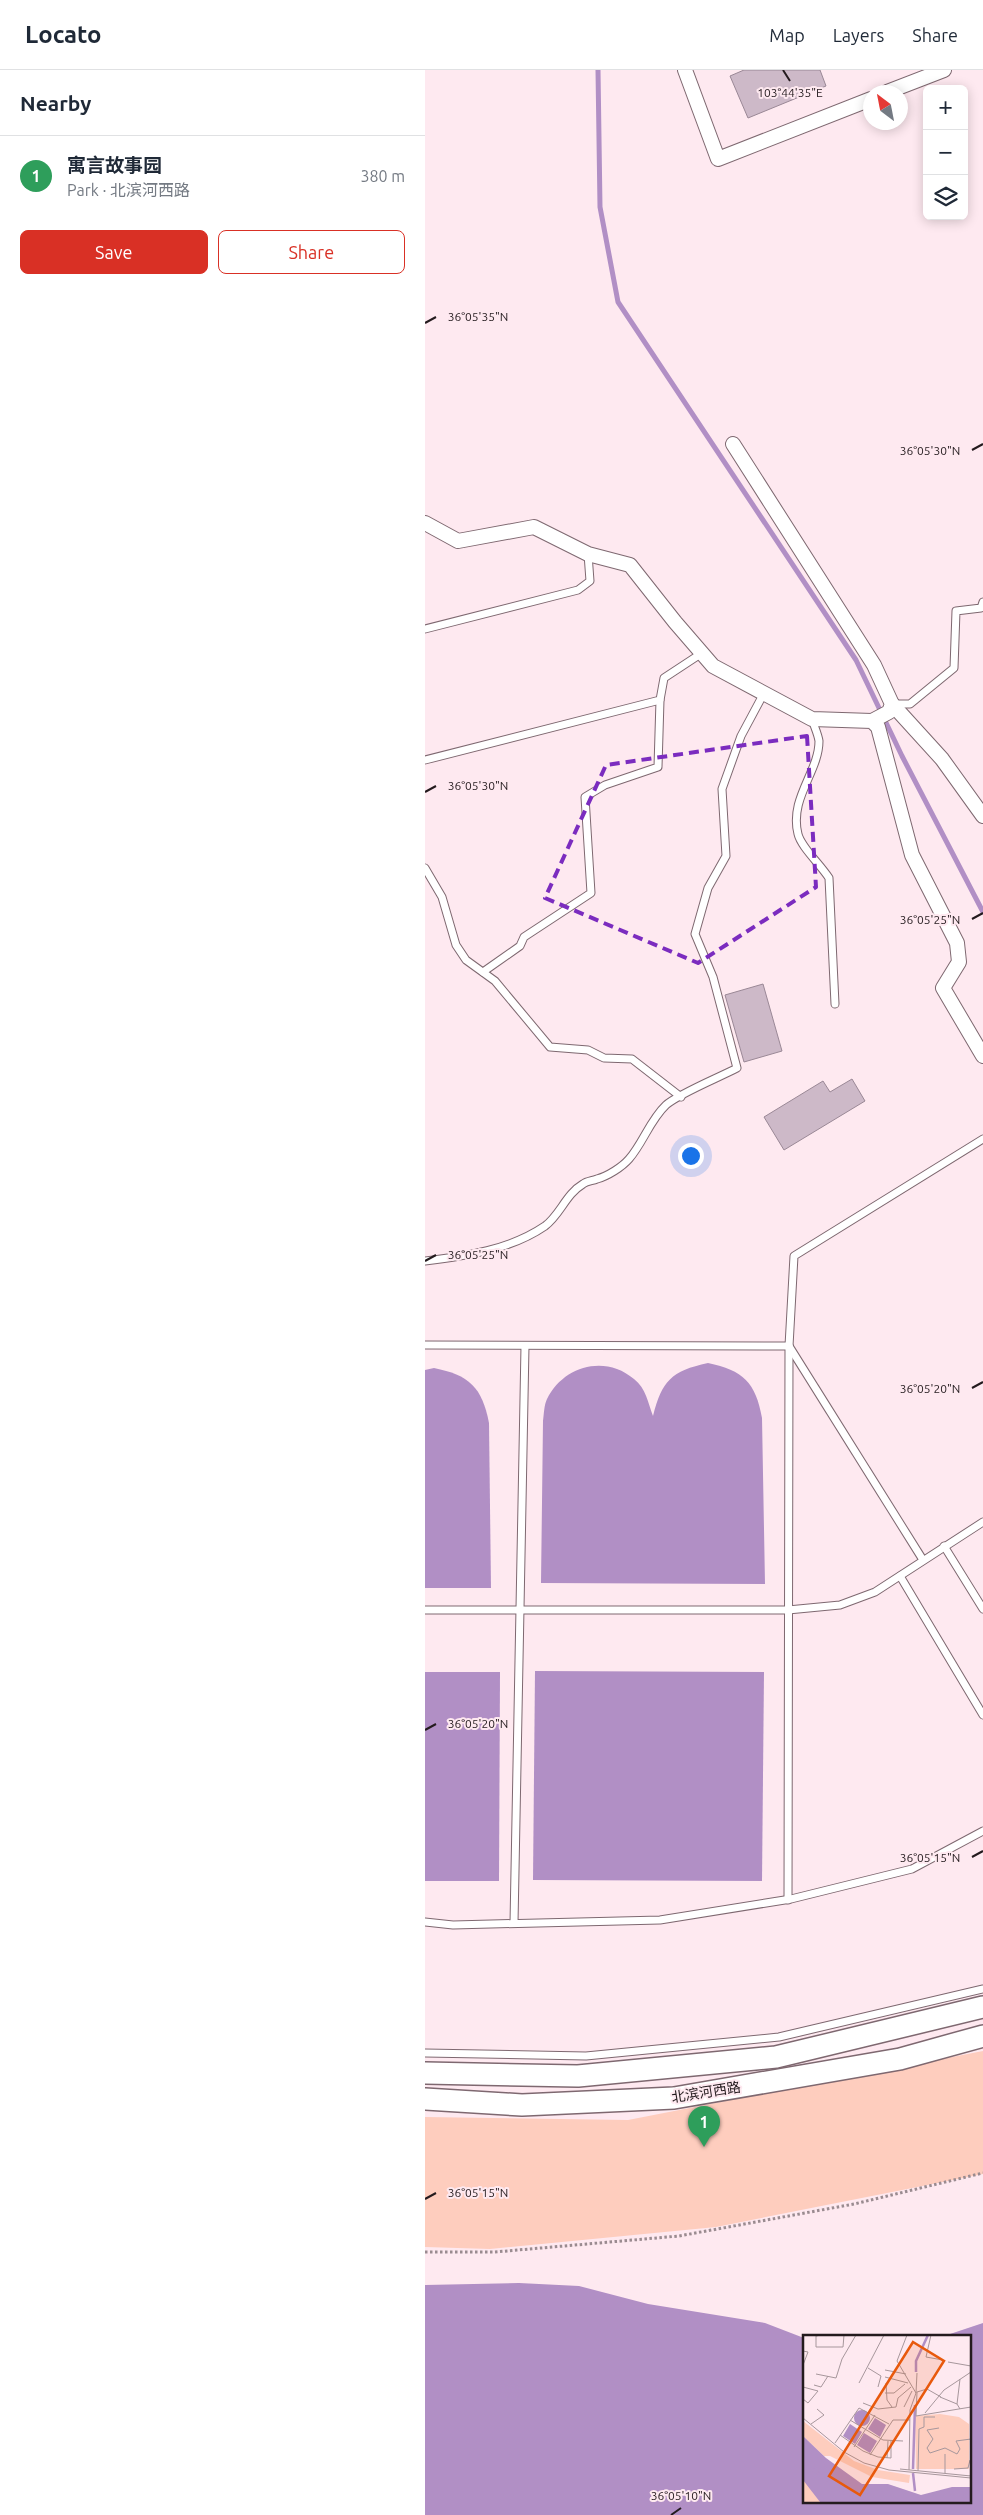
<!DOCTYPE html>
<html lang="en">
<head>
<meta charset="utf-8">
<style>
  body { margin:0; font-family:Ubuntu,"Noto Sans SC",sans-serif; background:#f2f2f3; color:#1f2937 }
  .controls { position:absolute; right:15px; top:15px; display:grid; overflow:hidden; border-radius:8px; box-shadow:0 2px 12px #0003 }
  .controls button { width:45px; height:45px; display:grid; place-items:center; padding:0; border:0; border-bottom:1px solid #e0e1e3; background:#fff; color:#1f2937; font:25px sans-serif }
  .compass { position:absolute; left:438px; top:15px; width:45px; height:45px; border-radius:50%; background:#fff; box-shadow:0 2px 12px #0003; rotate:328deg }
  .you { position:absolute; left:265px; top:1085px; width:18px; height:18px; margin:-12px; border:4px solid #fff; border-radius:50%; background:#1a73e8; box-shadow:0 0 0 8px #1a73e833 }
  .badge { display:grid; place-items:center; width:32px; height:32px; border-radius:50%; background:#d93025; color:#fff; font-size:16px; font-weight:700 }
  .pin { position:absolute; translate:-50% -41px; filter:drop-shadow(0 1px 2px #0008) }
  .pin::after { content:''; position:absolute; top:26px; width:18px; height:15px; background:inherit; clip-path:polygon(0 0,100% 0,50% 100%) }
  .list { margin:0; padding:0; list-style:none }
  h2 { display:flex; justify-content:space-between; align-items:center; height:65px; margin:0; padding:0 20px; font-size:21px }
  h2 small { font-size:16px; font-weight:400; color:#747a83 }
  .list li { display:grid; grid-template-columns:32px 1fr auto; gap:15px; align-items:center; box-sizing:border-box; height:80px; padding:0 20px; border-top:1px solid #e0e1e3 }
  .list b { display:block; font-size:19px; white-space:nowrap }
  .list p { margin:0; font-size:16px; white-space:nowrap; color:#747a83 }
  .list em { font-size:16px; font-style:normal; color:#747a83 }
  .actions { display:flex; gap:10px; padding:15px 20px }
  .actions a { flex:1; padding:11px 0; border:1px solid #d93025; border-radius:8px; text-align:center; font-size:18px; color:#d93025 }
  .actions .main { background:#d93025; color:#fff }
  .icon { flex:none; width:28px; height:28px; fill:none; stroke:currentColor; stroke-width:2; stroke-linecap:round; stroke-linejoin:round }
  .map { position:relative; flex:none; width:558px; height:2445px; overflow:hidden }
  header { display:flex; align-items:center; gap:30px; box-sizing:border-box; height:70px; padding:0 25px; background:#fff; border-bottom:1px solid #e0e1e3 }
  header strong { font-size:24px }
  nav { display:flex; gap:28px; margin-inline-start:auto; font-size:18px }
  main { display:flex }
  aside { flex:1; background:#fff }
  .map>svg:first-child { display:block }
  .green { fill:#fecdbe }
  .water { fill:#b18fc5 }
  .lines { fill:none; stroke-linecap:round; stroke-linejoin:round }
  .stream { stroke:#b18fc5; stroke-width:5 }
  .building { fill:#cdb9c8; stroke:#9a8896 }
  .service-casing { stroke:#7e6870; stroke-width:9 }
  .minor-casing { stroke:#7e6870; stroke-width:16 }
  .primary-casing { stroke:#7e6870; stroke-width:24 }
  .path { stroke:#9a8b90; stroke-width:3; stroke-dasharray:2.5 2.5; stroke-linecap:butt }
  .service { stroke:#fff; stroke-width:7 }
  .minor { stroke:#fff; stroke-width:14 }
  .primary { stroke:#fff; stroke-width:21 }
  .marked { fill:none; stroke:#7b2cbf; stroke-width:4; stroke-dasharray:10 6; stroke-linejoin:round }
  .ticks { fill:none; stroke:#241b1e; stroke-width:2 }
  .labels { text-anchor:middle; stroke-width:4; stroke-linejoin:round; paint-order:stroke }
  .street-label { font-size:14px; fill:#241b1e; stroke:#fee9f0 }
  .inset-river { fill:none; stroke:#b18fc5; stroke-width:2.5 }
  .inset-road { fill:none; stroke:#a7979c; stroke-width:1 }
  .view { fill:#e8590c; fill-opacity:0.15; stroke:#e8590c; stroke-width:2.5 }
  .inset-edge { fill:none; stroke:#241b1e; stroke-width:2.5 }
  .ticks-label { font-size:12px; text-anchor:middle; fill:#241b1e; stroke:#fee9f0; stroke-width:4; stroke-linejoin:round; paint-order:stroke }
</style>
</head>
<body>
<header>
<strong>Locato</strong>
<nav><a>Map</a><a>Layers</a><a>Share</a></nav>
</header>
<main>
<aside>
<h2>Nearby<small></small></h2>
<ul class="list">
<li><span class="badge" style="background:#2e9e5b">1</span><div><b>寓言故事园</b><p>Park · 北滨河西路</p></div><em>380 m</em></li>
</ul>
<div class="actions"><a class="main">Save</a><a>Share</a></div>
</aside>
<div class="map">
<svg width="558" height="2445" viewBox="0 0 558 2445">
  <rect width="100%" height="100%" fill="#fee9f0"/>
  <polygon class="green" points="558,1981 558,2104 291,2157 65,2179 0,2177 0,2047 203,2050"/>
  <g class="water">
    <path d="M283 1293C318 1300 331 1313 337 1348L340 1514 116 1513 118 1351C119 1344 119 1335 122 1329 138 1296 180 1284 209 1309 221 1318 223 1333 228 1346 237 1311 246 1301 283 1293Z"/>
    <path d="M9 1298C44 1305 57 1317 64 1353L66 1518H0V1300Z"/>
    <polygon points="110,1601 339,1602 337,1811 108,1810"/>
    <polygon points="0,1602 75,1602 74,1811 0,1811"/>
    <polygon points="94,2213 154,2216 223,2234 340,2253 379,2268 379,2431 544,2431 544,2266 519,2266 558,2253 558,2445 0,2445 0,2215"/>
  </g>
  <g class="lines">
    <polyline class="stream" points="173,0 175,137 193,232 431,590 477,686 558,842"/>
  </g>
  <g class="building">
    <polygon points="319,0 395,0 401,16 323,48 305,6"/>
    <polygon points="338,914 357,981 319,992 300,925"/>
    <polygon points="427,1009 440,1031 359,1080 339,1047 398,1011 405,1022"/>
  </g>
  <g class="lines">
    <defs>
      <g id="service">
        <polyline points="0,559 153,520 165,511 163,484"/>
        <polyline points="468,634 485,634 529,598 531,541 556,538 558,532"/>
        <path d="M387 649C389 656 393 664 394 671 394 702 364 728 373 764 376 777 395 794 404 808L410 934"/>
        <polyline points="0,690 235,630 239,608 277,583"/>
        <polyline points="0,798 17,827 31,875 41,890 70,911 125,977 163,980 179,988 207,989 256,1027"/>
        <polyline points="58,902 95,876 99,867 166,823 160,727 180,715 233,697 235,630"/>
        <path d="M0 1191C41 1186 85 1180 120 1156 135 1145 141 1124 158 1114 162 1111 167 1111 172 1109 183 1106 197 1097 204 1089 218 1073 225 1050 241 1035 253 1024 295 1007 312 998L288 907 270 864 283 818 301 786 297 719 316 666 339 623"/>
        <polyline points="0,1275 364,1276"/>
        <polyline points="364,1276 498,1490"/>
        <polyline points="519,1476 558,1539"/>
        <polyline points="475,1506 558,1645"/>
        <polyline points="0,1540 363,1540 415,1535 450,1522 558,1452"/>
        <polyline points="363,1830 364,1276 369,1186 558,1069"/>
        <polyline points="0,1852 28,1855 235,1850 366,1829 487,1799 558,1761"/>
        <polyline points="89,1853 100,1276"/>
        <polyline points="0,1983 161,1986 354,1967 558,1919"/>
      </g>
      <g id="minor">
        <polyline points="260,0 293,89 446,29"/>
        <polyline points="462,22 519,0"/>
        <polyline points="308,374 449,595 467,634 464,642 447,651"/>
        <polyline points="0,453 33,471 109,457 163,484 205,495 250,552 288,596 387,649 447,651 453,657 487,785 532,873 534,892 518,918 558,986"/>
        <polyline points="467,634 517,689 558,746"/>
      </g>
      <g id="primary">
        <polyline points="0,2003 153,2006 351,1987 558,1937"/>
        <polyline points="0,2029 97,2035 249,2028 475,1989 558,1966"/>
      </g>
    </defs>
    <use href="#service" class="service-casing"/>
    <use href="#minor" class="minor-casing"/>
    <use href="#primary" class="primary-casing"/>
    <polyline class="path" points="0,2182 70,2182 254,2166 429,2134 558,2103"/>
    <use href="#service" class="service"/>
    <use href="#minor" class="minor"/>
    <use href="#primary" class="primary"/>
  </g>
  <path class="marked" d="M382 666 391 817 273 893 120 828 181 695Z"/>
  <path class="ticks" d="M358 0 365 11M0 253 11 247M547 380 558 374M0 722 11 716M547 849 558 843M0 1191 11 1185M547 1318 558 1312M0 1660 11 1654M547 1787 558 1781M0 2129 11 2123M246 2445 256 2438"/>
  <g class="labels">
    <g class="street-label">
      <text transform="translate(281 2022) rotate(-9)" y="5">北滨河西路</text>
    </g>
  </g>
  <g transform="translate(378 2265)">
    <rect width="168" height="168" fill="#fee9f0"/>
    <path d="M137 79 156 82 166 89V134H113L112 81ZM0 86 51 126 75 135 107 140 106 148 69 142 27 121H21L0 101ZM0 145 8 153 17 167H0Z" fill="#fecdbe"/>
    <path d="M51 83a8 8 0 1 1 16 0a8 8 0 1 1-16 0ZM72 83 83 90 77 102 65 94ZM47 89 59 97 52 109 40 101ZM61 98 74 106 67 118 54 110ZM0 101 23 123 59 149H85L118 160 149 152H167V167H17L0 145Z" fill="#b18fc5"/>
    <path class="inset-river" d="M113 37V26L125 0M0 127 50 165 67 167M110 134 112 70M110 138 112 156"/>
    <path class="inset-road" d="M18 0 13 1V12H40L41 0M104 0 94 26 113 58 107 75 106 135M128 0 123 22 140 25M0 16 5 17 0 30M145 27 168 31M65 33 78 41 75 52M82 35 103 39M13 39 33 43 39 24 53 0M82 42 105 48M157 44 154 69 157 74M56 48 81 0M83 48 84 65 89 72M11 50 18 52 25 41M0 52 15 56 5 68 0 64M82 58H91L102 49M113 58 114 38M137 62 154 69M138 62 124 54 114 57 113 81 168 72M60 68 75 74 93 72 95 63 108 52M101 72 109 56M122 78 141 55 168 37M0 83 41 117 61 128 86 135 168 143M47 85 80 105 100 106M8 89 21 80 14 74M136 93 124 95 130 104 124 113 127 118 142 113 154 119 157 114 153 106 168 104M37 100 60 116 75 122 88 123V106M32 108 56 73 86 89M51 112 72 80M142 119V138M67 120 90 85H107M84 123 85 106M97 134 168 141M151 134 165 133 167 125M115 136 116 94 121 92V82H132"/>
    <path class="view" d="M110 7 141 26 57 160 26 141Z"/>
    <rect width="168" height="168" class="inset-edge"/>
  </g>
  <g class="ticks-label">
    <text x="365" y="27">103°44'35"E</text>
    <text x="53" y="251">36°05'35"N</text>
    <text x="505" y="385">36°05'30"N</text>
    <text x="53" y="720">36°05'30"N</text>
    <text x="505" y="854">36°05'25"N</text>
    <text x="53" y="1189">36°05'25"N</text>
    <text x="505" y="1323">36°05'20"N</text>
    <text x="53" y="1658">36°05'20"N</text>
    <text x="505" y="1792">36°05'15"N</text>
    <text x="53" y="2127">36°05'15"N</text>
    <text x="256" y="2430">36°05'10"N</text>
  </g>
</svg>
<div class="controls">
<button>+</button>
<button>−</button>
<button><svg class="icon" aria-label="layers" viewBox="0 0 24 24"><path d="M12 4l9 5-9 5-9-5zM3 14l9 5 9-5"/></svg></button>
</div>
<svg class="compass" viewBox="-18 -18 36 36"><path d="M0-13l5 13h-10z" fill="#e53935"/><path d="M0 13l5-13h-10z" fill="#747a83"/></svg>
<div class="you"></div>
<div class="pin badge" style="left:279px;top:2077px;background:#2e9e5b">1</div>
</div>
</main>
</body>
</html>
